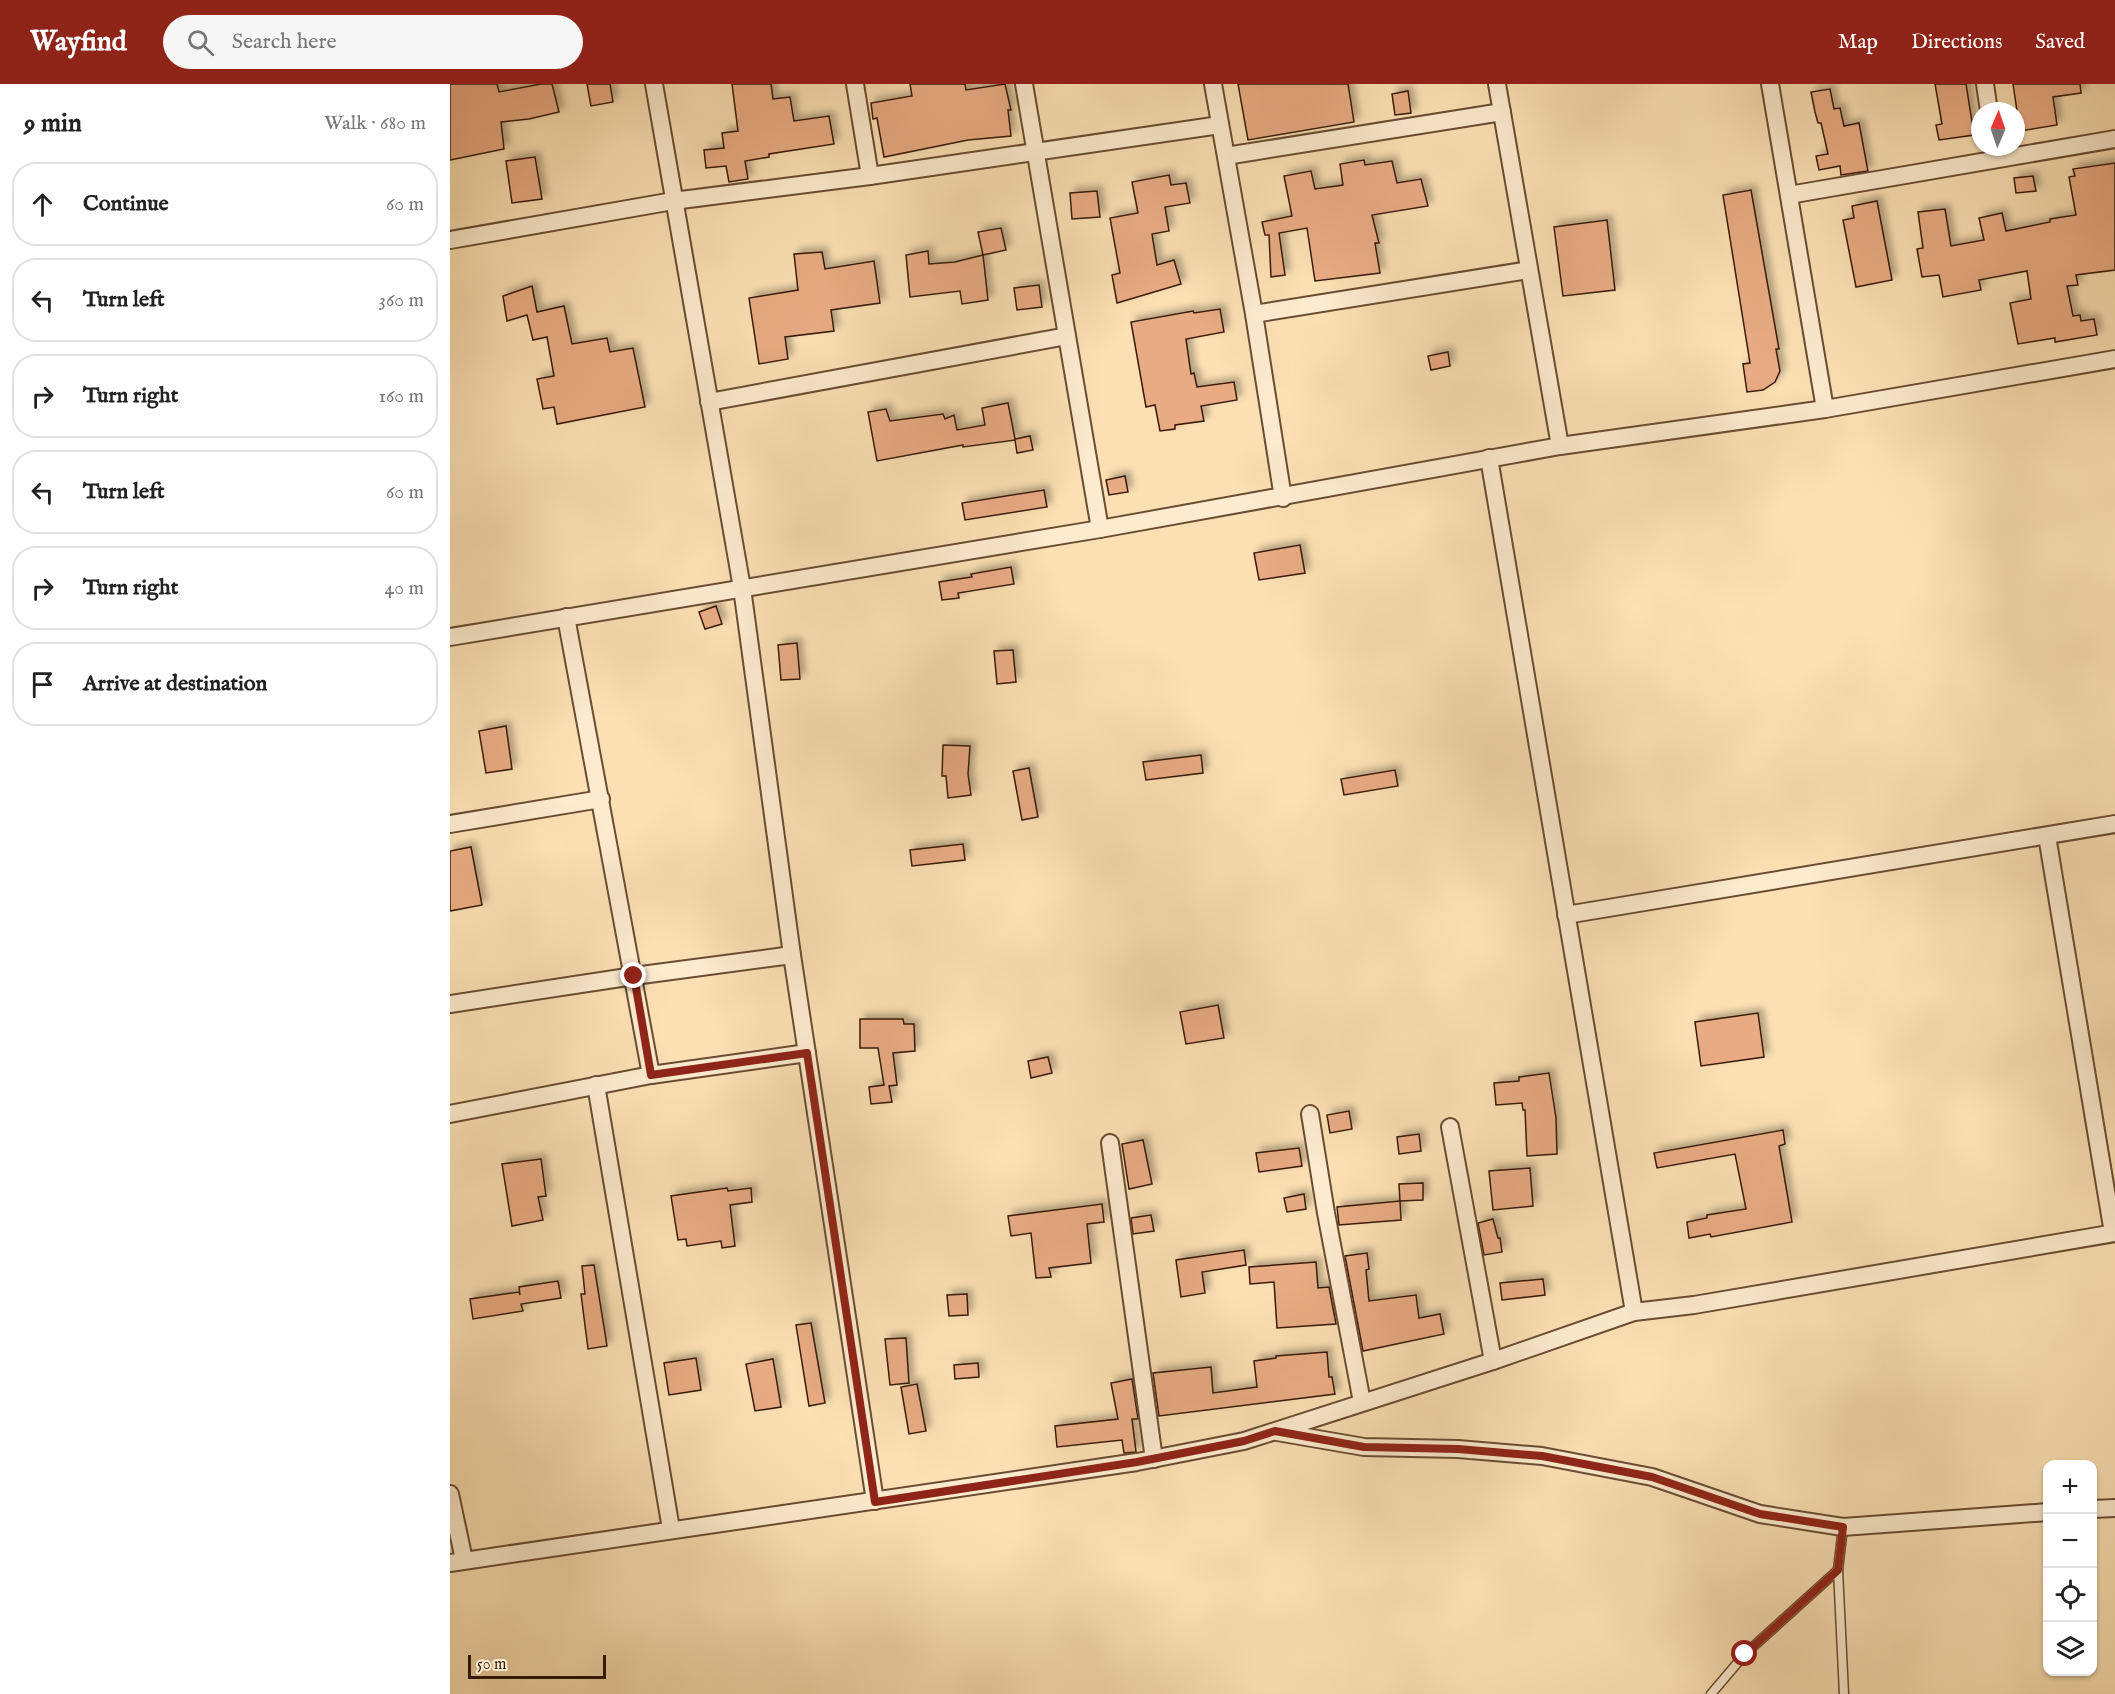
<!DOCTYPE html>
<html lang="en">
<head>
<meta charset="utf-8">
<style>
  body { margin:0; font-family:"IM FELL English",serif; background:#f6f6f6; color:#222 }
  .controls { position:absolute; right:18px; bottom:18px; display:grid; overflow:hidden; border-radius:12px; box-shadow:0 2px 4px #0004 }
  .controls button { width:54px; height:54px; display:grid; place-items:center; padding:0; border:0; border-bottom:2px solid #e0e0e0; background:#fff; color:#222; font:30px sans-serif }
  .compass { position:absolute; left:1521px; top:18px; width:54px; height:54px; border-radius:50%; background:#fff; box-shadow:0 2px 4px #0004; rotate:2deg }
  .scale { position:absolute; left:18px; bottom:15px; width:138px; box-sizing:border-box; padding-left:6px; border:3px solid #391a07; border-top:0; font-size:16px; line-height:21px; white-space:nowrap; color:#391a07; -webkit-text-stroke:4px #fcebce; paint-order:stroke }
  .stop { position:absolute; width:18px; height:18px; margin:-14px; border:4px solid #8f2418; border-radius:50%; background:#fff }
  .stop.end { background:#8f2418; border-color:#fff; box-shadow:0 2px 6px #0008 }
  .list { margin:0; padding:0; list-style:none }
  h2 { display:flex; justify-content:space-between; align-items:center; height:78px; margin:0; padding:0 24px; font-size:26px }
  h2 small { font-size:20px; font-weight:400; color:#767676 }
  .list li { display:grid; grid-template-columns:39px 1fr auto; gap:18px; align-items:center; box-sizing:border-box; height:84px; margin:0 12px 12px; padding:0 12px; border:2px solid #e0e0e0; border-radius:24px }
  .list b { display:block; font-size:22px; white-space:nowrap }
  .list em { font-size:20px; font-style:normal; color:#767676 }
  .icon { flex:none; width:33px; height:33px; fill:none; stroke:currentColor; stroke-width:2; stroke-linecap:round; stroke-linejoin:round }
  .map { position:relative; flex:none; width:1665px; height:1610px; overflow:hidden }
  header { display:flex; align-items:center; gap:36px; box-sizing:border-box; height:84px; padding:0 30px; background:#8f2418; color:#fff }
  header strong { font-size:28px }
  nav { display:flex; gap:33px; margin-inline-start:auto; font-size:21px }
  .search { width:420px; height:54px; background:#f6f6f6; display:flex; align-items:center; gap:15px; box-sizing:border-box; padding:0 21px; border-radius:33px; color:#767676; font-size:22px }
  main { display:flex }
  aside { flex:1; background:#fff }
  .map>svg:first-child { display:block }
  .building { fill:#e8ab83; stroke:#391a07; stroke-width:1.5; filter:url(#shadow) }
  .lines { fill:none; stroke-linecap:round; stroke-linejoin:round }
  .lane-casing { stroke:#6a4c32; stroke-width:11 }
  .street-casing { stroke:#6a4c32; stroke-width:20 }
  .lane { stroke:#fcebce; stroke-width:8 }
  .street { stroke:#fcebce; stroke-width:16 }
  .route { stroke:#8f2418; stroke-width:8 }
</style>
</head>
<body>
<header>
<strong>Wayfind</strong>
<div class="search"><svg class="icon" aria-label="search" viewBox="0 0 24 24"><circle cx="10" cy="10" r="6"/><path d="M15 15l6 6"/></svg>Search here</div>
<nav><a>Map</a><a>Directions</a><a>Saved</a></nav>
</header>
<main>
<aside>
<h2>9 min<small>Walk · 680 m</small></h2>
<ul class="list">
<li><svg class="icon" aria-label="ahead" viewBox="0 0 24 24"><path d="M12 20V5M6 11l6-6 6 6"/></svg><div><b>Continue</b></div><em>60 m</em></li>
<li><svg class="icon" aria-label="left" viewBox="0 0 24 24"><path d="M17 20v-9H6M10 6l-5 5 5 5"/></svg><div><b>Turn left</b></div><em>360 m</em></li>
<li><svg class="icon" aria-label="right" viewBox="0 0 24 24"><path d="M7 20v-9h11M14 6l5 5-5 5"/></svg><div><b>Turn right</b></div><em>160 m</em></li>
<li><svg class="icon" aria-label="left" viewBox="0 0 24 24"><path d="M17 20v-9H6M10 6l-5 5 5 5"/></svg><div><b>Turn left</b></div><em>60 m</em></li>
<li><svg class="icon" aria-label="right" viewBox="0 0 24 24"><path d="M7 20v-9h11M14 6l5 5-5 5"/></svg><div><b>Turn right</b></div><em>40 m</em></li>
<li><svg class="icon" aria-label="arrive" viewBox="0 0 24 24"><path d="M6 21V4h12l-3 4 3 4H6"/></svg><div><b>Arrive at destination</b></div></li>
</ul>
</aside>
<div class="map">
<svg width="1665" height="1610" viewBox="0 0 1665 1610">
  <defs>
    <filter id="shadow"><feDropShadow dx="5" dy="-5" stdDeviation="3" flood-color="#0004"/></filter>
  </defs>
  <rect width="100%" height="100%" fill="#fbe0b3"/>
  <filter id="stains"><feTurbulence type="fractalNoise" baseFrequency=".00333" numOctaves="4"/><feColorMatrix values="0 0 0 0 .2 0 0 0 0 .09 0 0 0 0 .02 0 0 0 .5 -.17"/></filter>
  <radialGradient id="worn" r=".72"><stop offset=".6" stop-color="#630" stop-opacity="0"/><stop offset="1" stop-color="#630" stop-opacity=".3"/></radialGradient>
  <g class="building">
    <polygon points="0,0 47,0 49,8 91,0 102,0 109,28 79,35 51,38 54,65 0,76"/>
    <polygon points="137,0 160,0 163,18 141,22"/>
    <polygon points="282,0 321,0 323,15 340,13 344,37 379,32 384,60 319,70 319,73 295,77 298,95 279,98 276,82 256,84 254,66 274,64 272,49 288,47"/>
    <polygon points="460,0 515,0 516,6 555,0 561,26 558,26 561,52 518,56 434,73 427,34 423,35 421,19 462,12"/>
    <polygon points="788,0 898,0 904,38 798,56"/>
    <polygon points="1485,0 1516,0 1524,51 1489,56 1486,41 1492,40"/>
    <polygon points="1563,0 1630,0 1631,9 1603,13 1607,41 1570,47"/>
    <polygon points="1380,5 1384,25 1390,24 1394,42 1409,39 1418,87 1391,91 1390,82 1369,86 1366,72 1378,70 1371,39 1368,39 1365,28 1361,8"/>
    <polygon points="958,7 961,29 945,31 942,10"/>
    <polygon points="85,73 92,115 62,119 56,77"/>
    <polygon points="914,76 915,81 942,77 947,99 971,95 978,122 922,131 929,159 925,159 930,189 865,197 857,144 829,149 835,191 821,193 819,151 815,151 812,138 842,132 834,92 861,87 865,105 893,101 890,80"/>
    <polygon points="1665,79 1665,186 1626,191 1628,201 1617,202 1623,232 1630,231 1631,237 1644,235 1647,251 1605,258 1605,254 1568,260 1560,219 1581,215 1577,187 1529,196 1531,206 1493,213 1489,191 1472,193 1467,165 1473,164 1468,128 1495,125 1501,162 1534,156 1529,134 1552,129 1556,147 1600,138 1600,135 1626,131 1619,93 1625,92 1623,85"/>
    <polygon points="719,91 721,101 736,99 740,119 715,123 719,147 702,150 707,181 724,176 731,200 667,219 662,191 670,189 660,134 688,129 682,98"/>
    <polygon points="1583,92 1586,107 1566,109 1564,94"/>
    <polygon points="1301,106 1329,265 1326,265 1330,287 1325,298 1313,306 1297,308 1293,280 1300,279 1273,111"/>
    <polygon points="647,107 650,133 622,135 620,109"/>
    <polygon points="1427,117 1442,196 1406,203 1393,136 1404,134 1402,122"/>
    <polygon points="1157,136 1165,206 1113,212 1104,143"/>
    <polygon points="551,144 556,166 533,171 528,148"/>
    <polygon points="478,167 479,180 505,178 533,171 538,216 512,220 510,207 460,213 456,171"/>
    <polygon points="372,168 375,185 424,177 430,219 381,226 384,247 335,253 338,275 309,280 299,214 348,206 344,170"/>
    <polygon points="589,201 592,223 567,226 564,204"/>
    <polygon points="82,202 87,228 114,222 122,260 157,254 160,268 183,264 195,323 107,340 104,323 93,325 87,295 104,292 97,253 83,256 77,231 57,237 53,212"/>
    <polygon points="770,225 774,248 736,255 741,290 744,289 747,303 784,298 787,316 751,322 754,337 725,341 725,345 710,347 705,321 696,323 681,238 743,227 744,229"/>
    <polygon points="998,268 1000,282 981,286 978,272"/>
    <polygon points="558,319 565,355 580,352 583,366 567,369 565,356 513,363 513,361 427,377 418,328 436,325 440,337 493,330 495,335 504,331 507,346 535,341 532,324"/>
    <polygon points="675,392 678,408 659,411 656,396"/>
    <polygon points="594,406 597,423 515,436 512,419"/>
    <polygon points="850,461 855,489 809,496 804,469"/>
    <polygon points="561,483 564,500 508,509 509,514 492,516 489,498 522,493 521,490"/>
    <polygon points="266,522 272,540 255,545 249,528"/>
    <polygon points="347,559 350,595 331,596 328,561"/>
    <polygon points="563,566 566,598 547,600 544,567"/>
    <polygon points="56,642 62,685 36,689 29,647"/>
    <polygon points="493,661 520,662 518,690 521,711 498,714 496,692 492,692"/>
    <polygon points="751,671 753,689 696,696 693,678"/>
    <polygon points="579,684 588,733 572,736 563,687"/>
    <polygon points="945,686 948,702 894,711 891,695"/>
    <polygon points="513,760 515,776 462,782 460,766"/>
    <polygon points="21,763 32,821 0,827 0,767"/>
    <polygon points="768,921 774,954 736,960 730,928"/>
    <polygon points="1308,929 1314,973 1251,982 1245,938"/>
    <polygon points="410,935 453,935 454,940 464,940 465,967 443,969 447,1001 439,1002 442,1018 421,1020 419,1003 434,1001 428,964 410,964"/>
    <polygon points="598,973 602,989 581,994 578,977"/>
    <polygon points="1099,989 1106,1034 1107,1070 1077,1072 1075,1026 1073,1026 1072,1019 1046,1021 1044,999 1069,997 1069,993"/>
    <polygon points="899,1027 902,1045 880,1049 877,1031"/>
    <polygon points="1333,1046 1335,1060 1329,1062 1342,1138 1261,1153 1260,1150 1239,1154 1237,1138 1257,1134 1257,1131 1296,1125 1285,1070 1207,1084 1204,1069"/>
    <polygon points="969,1050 971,1067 949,1070 947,1053"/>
    <polygon points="693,1056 702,1100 679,1105 672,1060"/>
    <polygon points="849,1064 852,1082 809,1088 806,1069"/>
    <polygon points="91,1075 96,1112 88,1113 93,1136 62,1142 52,1080"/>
    <polygon points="1080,1084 1083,1122 1043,1126 1039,1087"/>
    <polygon points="973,1099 973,1116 950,1117 949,1100"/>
    <polygon points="277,1104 278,1107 301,1104 302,1118 280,1121 285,1162 272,1164 271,1157 237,1162 236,1155 228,1156 221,1112"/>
    <polygon points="854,1110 856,1125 837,1128 834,1114"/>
    <polygon points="950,1117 951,1136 889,1141 887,1123"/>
    <polygon points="652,1120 654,1138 637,1140 641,1179 599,1184 601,1193 586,1194 581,1149 561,1152 558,1132"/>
    <polygon points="701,1131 704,1147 683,1150 681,1134"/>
    <polygon points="1043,1135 1048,1154 1050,1154 1052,1168 1034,1171 1028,1139"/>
    <polygon points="794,1166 796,1181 752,1188 755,1209 731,1213 726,1176"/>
    <polygon points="917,1169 919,1185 916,1186 919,1217 966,1211 969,1234 990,1230 994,1250 913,1267 895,1172"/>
    <polygon points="866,1178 868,1204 879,1203 886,1240 827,1244 824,1198 800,1200 799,1183"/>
    <polygon points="144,1181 157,1262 138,1265 131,1210 135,1210 132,1182"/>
    <polygon points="1093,1195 1095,1211 1052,1216 1050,1199"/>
    <polygon points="108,1197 111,1214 71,1220 73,1227 23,1235 20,1215 69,1208 70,1211 69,1203"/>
    <polygon points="517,1210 518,1231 499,1232 497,1211"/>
    <polygon points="361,1239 375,1319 359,1322 346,1241"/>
    <polygon points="456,1254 459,1299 440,1301 435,1255"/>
    <polygon points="877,1268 879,1293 882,1293 885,1310 709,1332 703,1289 761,1283 763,1309 807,1303 804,1277 826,1274 826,1272"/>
    <polygon points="246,1274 251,1306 219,1311 214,1279"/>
    <polygon points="323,1275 331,1323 305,1327 296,1280"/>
    <polygon points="528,1279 529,1293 505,1295 504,1281"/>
    <polygon points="682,1295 688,1335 682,1335 686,1368 674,1369 672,1356 607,1363 605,1342 668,1335 661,1299"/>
    <polygon points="467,1300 476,1347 459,1350 451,1303"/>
  </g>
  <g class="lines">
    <defs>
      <g id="lane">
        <polyline points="1393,1443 1388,1486 1394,1610"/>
        <polyline points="1261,1610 1295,1570 1388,1486"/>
      </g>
      <g id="street">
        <polyline points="204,0 292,504 342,871 425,1417"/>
        <polyline points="405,0 420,92"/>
        <polyline points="574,0 650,445"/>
        <polyline points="763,0 804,230 833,414"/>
        <polyline points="1047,0 1110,362"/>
        <polyline points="1320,0 1375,325"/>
        <polyline points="1535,0 1539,27"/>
        <polyline points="776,72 1052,28"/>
        <polyline points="1339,111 1665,55"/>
        <polyline points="0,156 223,117 420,92 770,41"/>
        <polyline points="804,230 1079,186"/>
        <polyline points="259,318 617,252"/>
        <polyline points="1039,374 1184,1228"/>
        <polyline points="116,533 201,991"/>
        <polyline points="0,553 650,445 1110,362 1375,325 1665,275"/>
        <polyline points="0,740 151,715"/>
        <polyline points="1597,752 1663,1149"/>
        <polyline points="1116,831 1665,740"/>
        <polyline points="0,920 184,892 342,871"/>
        <polyline points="146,1001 221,1445"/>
        <polyline points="0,1030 201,991 357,969"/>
        <polyline points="860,1030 876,1129 912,1318"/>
        <polyline points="1000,1043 1043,1277"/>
        <polyline points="660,1059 704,1375"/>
        <polyline points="827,1348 914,1363 1008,1365 1092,1372 1202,1393 1310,1430 1393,1443 1598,1428"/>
        <polyline points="0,1410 14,1476"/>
        <polyline points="1642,1425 1665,1424"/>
        <polyline points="0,1479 687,1378 794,1357 1043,1277 1184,1228 1244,1221 1665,1149"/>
      </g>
    </defs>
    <use href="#lane" class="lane-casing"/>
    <use href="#street" class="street-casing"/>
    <use href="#lane" class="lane"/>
    <use href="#street" class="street"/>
  </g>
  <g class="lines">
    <polyline class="route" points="184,892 201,991 357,969 425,1418 687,1378 794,1357 825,1347 914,1363 1008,1365 1092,1372 1202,1393 1310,1430 1393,1443 1388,1486 1295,1570"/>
  </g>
  <rect width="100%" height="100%" filter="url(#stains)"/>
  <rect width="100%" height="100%" fill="url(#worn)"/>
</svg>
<div class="controls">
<button>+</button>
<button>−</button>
<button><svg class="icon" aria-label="locate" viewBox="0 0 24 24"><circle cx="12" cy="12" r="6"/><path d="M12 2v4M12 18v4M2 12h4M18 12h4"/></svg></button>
<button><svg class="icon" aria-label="layers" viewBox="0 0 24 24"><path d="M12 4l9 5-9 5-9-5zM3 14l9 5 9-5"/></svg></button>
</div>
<svg class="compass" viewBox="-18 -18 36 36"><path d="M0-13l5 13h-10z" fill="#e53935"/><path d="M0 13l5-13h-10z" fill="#767676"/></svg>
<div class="scale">50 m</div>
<div class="stop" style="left:1295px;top:1570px"></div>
<div class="stop end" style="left:184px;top:892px"></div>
</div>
</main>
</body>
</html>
